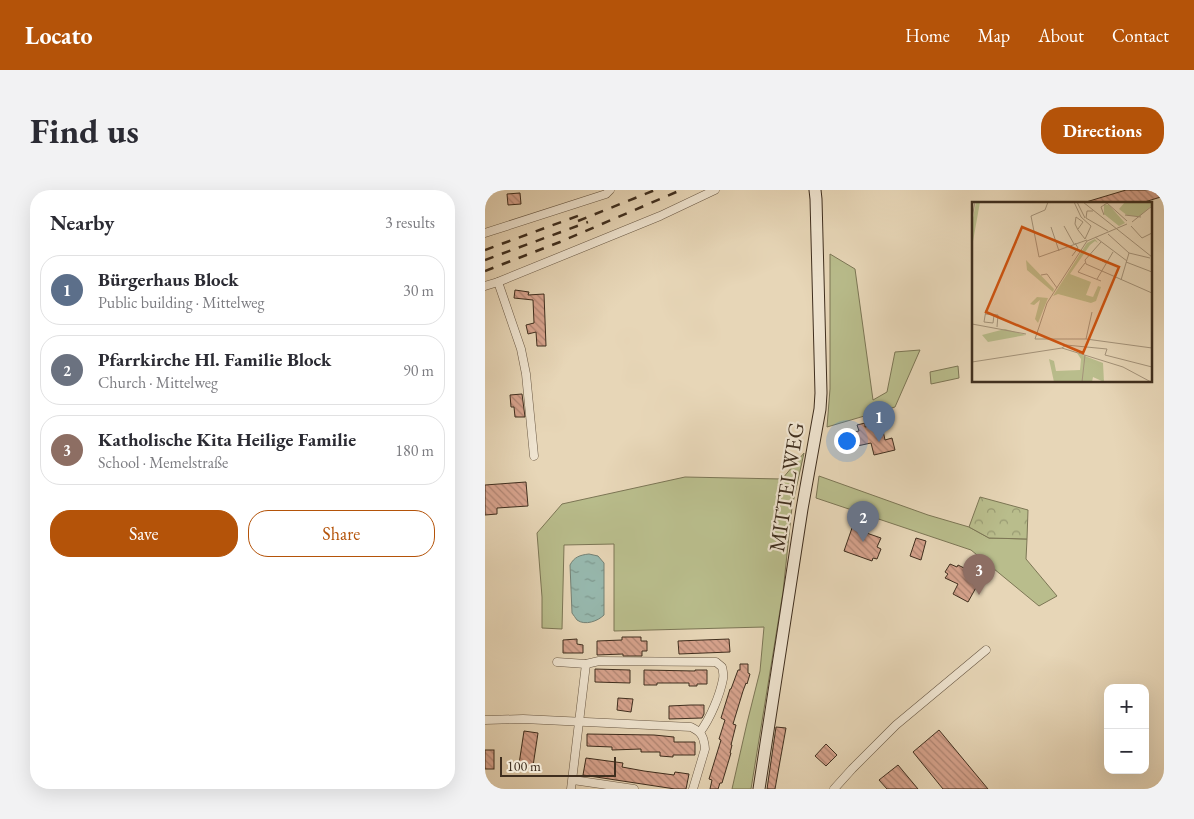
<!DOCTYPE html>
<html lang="en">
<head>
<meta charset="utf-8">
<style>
  body { margin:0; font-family:"EB Garamond",serif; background:#f2f2f3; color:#2b2b33 }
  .controls { position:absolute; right:15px; bottom:15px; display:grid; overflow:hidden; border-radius:10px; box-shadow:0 5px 20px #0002 }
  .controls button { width:45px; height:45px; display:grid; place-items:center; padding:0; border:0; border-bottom:1px solid #e1e1e2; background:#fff; color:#2b2b33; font:25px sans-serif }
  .scale { position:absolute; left:15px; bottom:12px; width:116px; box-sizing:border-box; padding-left:5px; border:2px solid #3f2e1e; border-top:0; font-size:14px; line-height:18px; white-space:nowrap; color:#3f2e1e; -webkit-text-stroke:4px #efe4d0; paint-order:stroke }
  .you { position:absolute; left:361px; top:250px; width:18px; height:18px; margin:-12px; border:4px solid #fff; border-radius:50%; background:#1a73e8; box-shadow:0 0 0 8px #1a73e833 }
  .badge { display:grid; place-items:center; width:32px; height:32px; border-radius:50%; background:#b45309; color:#fff; font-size:16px; font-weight:700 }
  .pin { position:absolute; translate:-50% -41px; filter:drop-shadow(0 1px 2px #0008) }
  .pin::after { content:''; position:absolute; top:26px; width:18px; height:15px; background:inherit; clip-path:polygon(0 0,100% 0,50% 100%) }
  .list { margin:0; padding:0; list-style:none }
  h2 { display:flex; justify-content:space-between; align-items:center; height:65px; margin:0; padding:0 20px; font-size:21px }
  h2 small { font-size:16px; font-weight:400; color:#7c7c81 }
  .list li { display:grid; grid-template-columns:32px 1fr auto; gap:15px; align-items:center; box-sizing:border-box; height:70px; margin:0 10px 10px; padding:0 10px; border:1px solid #e1e1e2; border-radius:20px }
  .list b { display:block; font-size:19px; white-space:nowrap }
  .list p { margin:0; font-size:16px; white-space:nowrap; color:#7c7c81 }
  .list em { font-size:16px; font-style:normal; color:#7c7c81 }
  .actions { display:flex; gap:10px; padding:15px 20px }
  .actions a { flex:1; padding:11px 0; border:1px solid #b45309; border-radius:20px; text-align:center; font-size:18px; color:#b45309 }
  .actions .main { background:#b45309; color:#fff }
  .map { position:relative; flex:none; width:679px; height:599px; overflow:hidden; border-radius:20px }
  header { display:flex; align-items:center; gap:30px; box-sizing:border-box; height:70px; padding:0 25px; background:#b45309; color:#fff }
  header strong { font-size:24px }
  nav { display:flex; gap:28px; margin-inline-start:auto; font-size:18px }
  .intro { display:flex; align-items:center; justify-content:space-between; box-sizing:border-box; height:120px; padding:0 30px }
  h1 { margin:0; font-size:35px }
  .button { padding:12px 22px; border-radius:20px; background:#b45309; color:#fff; font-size:18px; font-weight:700 }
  main { display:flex; gap:30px; padding:0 30px }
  aside { flex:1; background:#fff; border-radius:20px; box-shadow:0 5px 20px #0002 }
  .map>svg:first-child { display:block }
  .green { fill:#b9bd8c; stroke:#7c7655 }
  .forest { fill:url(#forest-crowns); stroke:#7c7655 }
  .water { fill:url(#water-ripples); stroke:#748175 }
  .building { fill:url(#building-back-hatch); stroke:#3f2e1e }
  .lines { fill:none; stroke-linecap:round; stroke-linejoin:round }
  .minor-casing { stroke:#695844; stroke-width:9 }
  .secondary-casing { stroke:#3f2e1e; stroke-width:13 }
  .minor { stroke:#efe4d0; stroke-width:8 }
  .secondary { stroke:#efe4d0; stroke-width:11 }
  .rail { stroke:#3f2e1e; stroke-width:2.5; stroke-dasharray:9 9; stroke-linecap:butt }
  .labels { text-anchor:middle; stroke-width:4.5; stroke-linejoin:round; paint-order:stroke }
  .street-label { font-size:22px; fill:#3f2e1e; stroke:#efe4d0 }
  .inset-road { fill:none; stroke:#a4937a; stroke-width:1 }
  .view { fill:#cf530f; fill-opacity:0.15; stroke:#cf530f; stroke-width:2.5 }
  .inset-edge { fill:none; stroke:#3f2e1e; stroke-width:2.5 }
</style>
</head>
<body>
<header>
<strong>Locato</strong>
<nav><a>Home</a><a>Map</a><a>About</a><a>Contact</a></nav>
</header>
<div class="intro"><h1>Find us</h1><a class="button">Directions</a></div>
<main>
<aside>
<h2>Nearby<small>3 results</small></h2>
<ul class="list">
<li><span class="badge" style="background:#5c6f8a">1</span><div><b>Bürgerhaus Block</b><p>Public building · Mittelweg</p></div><em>30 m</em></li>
<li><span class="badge" style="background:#6b7280">2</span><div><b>Pfarrkirche Hl. Familie Block</b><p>Church · Mittelweg</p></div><em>90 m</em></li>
<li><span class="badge" style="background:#8d6e63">3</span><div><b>Katholische Kita Heilige Familie</b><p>School · Memelstraße</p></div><em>180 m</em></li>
</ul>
<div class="actions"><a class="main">Save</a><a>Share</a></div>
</aside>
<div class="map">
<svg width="679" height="599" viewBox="0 0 679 599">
  <defs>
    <pattern id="forest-crowns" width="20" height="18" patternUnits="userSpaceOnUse" patternTransform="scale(1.25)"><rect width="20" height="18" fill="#b9bd8c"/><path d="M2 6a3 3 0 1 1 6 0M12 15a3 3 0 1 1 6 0" fill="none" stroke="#989a72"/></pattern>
    <pattern id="water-ripples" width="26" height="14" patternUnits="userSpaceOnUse" patternTransform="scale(1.25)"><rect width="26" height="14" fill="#97b9af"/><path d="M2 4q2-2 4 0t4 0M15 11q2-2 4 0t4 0" fill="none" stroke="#7d978e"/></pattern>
    <pattern id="building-back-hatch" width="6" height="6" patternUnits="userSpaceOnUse" patternTransform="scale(1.25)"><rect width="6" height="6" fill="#d6a28c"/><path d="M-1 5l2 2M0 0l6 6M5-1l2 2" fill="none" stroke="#af8472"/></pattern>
  </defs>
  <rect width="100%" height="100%" fill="#e7d6b7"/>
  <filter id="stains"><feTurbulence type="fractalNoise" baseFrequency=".004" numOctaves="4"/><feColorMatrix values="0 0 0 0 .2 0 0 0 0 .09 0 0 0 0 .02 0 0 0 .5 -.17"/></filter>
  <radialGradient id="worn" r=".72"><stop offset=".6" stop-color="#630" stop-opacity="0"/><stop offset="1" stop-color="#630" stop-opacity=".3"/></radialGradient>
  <g class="green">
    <polygon points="345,64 370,79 388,210 402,202 410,162 435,160 410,217 342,237 345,199"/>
    <polygon points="473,176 474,188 446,194 445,182"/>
    <polygon points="319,263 307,317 298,402 266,599 247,599 262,533 275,481 279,437 129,441 129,354 79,355 77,439 57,438 57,407 52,343 77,314 200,287 297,289"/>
    <polygon points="334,286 443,325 484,337 504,348 542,349 541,369 572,406 554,416 486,360 331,308"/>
  </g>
  <polygon class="forest" points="495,307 543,320 542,349 504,348 484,337"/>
  <path class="water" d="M104 364 113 366 119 373V425C113 431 100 436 92 430 90 428 89 425 87 423L85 375C89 367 95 365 104 364Z"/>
  <g class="building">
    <polygon points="641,0 679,0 679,6 653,14 601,14 601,12"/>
    <polygon points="35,3 36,14 23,15 22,4"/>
    <polygon points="30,100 44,102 43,105 59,104 61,156 52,156 51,142 43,144 41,135 49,133 48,110 29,108"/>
    <polygon points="37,204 40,227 30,227 29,217 26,217 25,205"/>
    <polygon points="380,233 380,237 385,236 385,239 397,236 400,250 407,248 410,260 389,265 386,253 363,258 360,244 374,241 372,235"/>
    <polygon points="41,292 43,316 12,318 12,324 0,325 0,295"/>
    <polygon points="367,338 396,348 392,357 396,359 392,369 388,368 387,371 359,361"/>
    <polygon points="431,348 441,351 436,370 425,366"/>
    <polygon points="465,374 472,377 473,375 481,379 482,376 490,380 485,390 493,394 483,412 468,404 473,394 460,388 463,384 460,382"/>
    <polygon points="137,447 156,447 156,451 162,451 162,461 157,461 157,466 138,466 138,464 112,465 112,451 137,450"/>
    <polygon points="92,449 92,454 98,455 98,463 78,463 78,450"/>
    <polygon points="244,449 245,462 194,464 193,451"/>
    <polygon points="255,474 263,474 263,483 265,484 262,494 261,493 258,501 248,534 251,535 246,555 247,555 245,563 246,563 237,593 235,593 233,599 225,599 227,590 224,589 236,550 234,549 240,530 236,528 245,499 246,499 253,480 255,480"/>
    <polygon points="110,479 145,480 145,493 110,492"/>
    <polygon points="159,480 210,481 210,480 222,480 222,494 212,494 212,496 204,496 204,493 172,493 172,495 159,495"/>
    <polygon points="133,508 148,509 146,522 132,520"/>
    <polygon points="206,515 219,515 219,524 217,528 184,529 184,516"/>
    <polygon points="291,537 301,538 290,599 282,599"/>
    <polygon points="454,540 503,599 458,599 428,562"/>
    <polygon points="39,541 53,543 48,576 34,574"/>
    <polygon points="102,544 169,545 189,547 189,552 210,552 210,565 188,565 188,567 175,566 175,562 156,562 156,559 127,560 127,557 102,556"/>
    <polygon points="341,554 352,565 341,576 330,566"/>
    <rect x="0" y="560" width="9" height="19"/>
    <polygon points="101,568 138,573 137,577 159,581 189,585 190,582 204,584 201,599 190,599 98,585"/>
    <polygon points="413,575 433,599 402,599 394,590"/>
  </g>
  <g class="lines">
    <defs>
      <g id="minor">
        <polyline points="0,43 121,4 125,0"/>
        <polyline points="13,92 36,159 41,184 49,266"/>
        <polyline points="0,96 13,92 175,26 230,0"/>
        <path d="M72 472 101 474 114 471 231 472 237 477C238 481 239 485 238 489 235 505 225 529 215 542"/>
        <path d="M0 530 38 529 206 537C216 542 219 546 220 559L208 599"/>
        <polyline points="88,590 149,599"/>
        <polyline points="86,599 101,474"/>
        <polyline points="349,599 367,579 411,535 501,460"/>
      </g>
      <polyline id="secondary" points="274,599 317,319 335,219 336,203 331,9 330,0"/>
    </defs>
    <use href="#minor" class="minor-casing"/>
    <use href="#secondary" class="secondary-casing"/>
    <use href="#minor" class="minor"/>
    <use href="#secondary" class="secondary"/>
    <g class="rail">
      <polyline points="93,31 170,0"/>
      <polyline points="0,60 98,24"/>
      <polyline points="0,70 103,32"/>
      <polyline points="0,81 75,52 196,0"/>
    </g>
  </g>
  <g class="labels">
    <g class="street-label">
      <text transform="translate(301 297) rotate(-81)" y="8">MITTELWEG</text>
    </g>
  </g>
  <g transform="translate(487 12)">
    <rect width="180" height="180" fill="#e7d6b7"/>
    <path d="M4 0H8L0 45V21ZM153 0H179L180 3 168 14H156L147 7ZM123 37 126 41 123 39 118 43 98 72 119 80 114 93 121 95 126 84 129 85 124 99 119 101 86 92 81 94 115 41ZM54 58 82 87 81 90 55 68ZM65 95 76 96 66 121 63 117 68 98 62 103 58 102Z" fill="#b9bd8c"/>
    <path d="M132 2 137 3 153 21 147 24 132 12ZM33 127 54 133 16 140 10 133ZM105 151 131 161 132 180 121 175 120 180H82L77 157 82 159 84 169 108 168 109 157Z" fill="#b9bd8c"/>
    <path class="inset-road" d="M76 0 73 8 59 14 67 55 115 38M102 0 109 15 119 24 113 37M105 0 113 16M111 0 180 55M121 9H115L114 16 136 29M132 13 129 5 135 1 155 19M153 13 169 15M0 16 3 0M160 20 180 4M92 24 102 42M159 24 170 36 180 31M79 25 87 49M106 27 111 20 104 15 103 22 106 28 113 37M136 32 157 51 178 56M123 35 155 59M129 40 113 58 114 62 180 91M118 52 134 61M100 54 106 46 103 41M154 60 180 70M113 61 106 70 129 79M69 73 75 72 85 86M125 77 141 50M149 78 157 51M14 108 12 120 21 121 22 113M13 112 26 113 25 125M0 122 54 132M63 137H114L180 146M63 137 75 101 115 39 155 22M114 137 120 110M90 146 94 143 135 147 133 153 180 165M0 160 90 146 151 165 179 180M110 180 113 153"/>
    <path class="view" d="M50 25 147 65 111 151 14 110Z"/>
    <rect width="180" height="180" class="inset-edge"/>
  </g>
  <rect width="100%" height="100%" filter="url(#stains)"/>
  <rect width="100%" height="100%" fill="url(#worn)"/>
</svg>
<div class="controls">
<button>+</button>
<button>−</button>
</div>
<div class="scale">100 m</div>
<div class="you"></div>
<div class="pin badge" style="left:394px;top:252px;background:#5c6f8a">1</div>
<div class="pin badge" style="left:378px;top:352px;background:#6b7280">2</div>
<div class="pin badge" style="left:494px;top:405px;background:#8d6e63">3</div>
</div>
</main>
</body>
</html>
